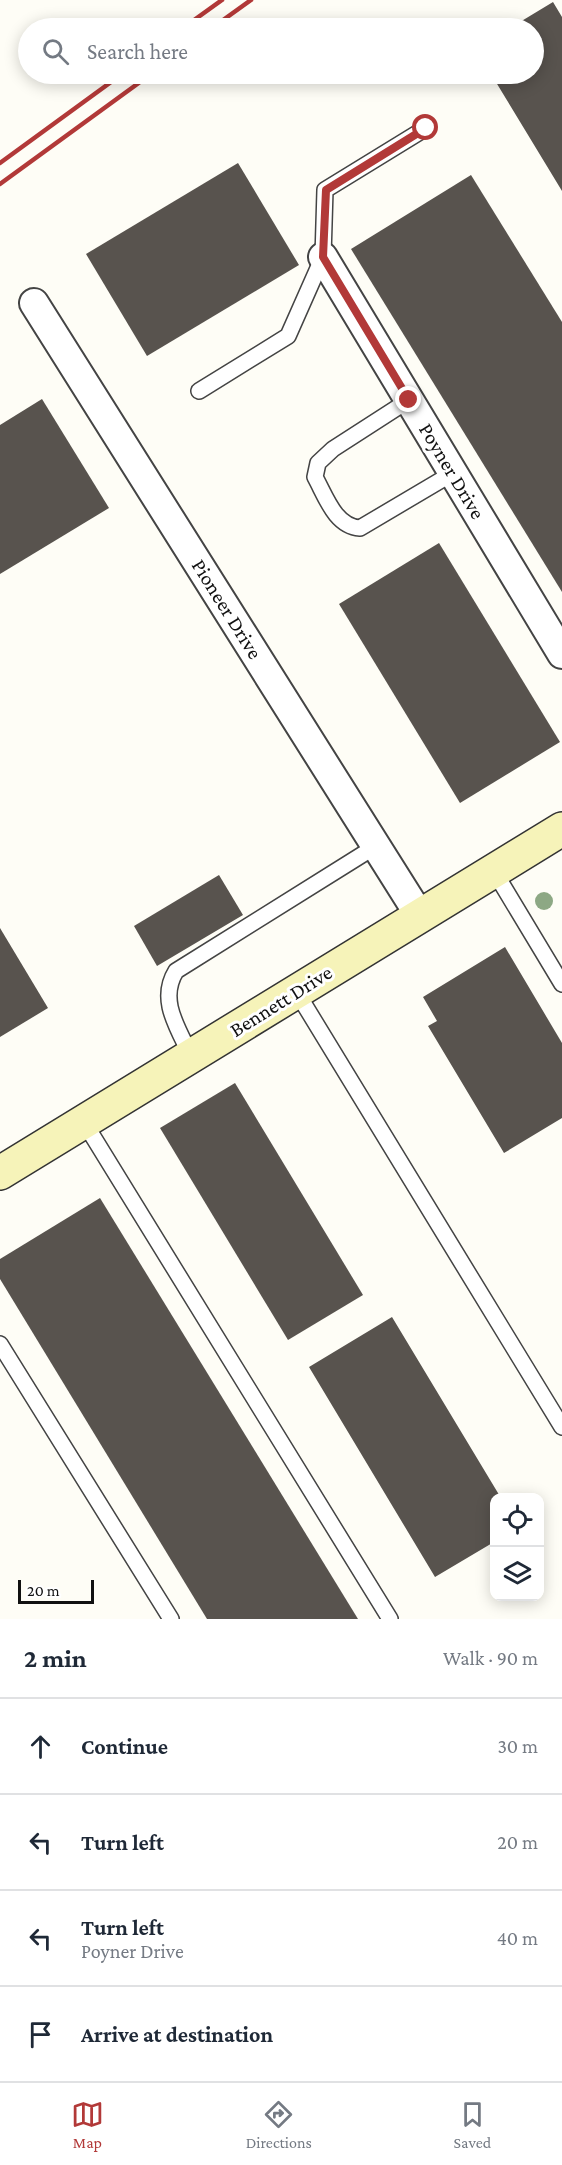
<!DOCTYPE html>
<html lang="en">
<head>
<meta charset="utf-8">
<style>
  body { margin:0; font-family:"Crimson Pro",serif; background:#f6f6f7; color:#1f2937 }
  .controls { position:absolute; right:18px; bottom:18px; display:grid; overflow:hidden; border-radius:12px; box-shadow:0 3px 15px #0003 }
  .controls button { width:54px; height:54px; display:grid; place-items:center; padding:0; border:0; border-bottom:2px solid #e0e1e3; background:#fff; color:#1f2937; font:30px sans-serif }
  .scale { position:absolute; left:18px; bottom:15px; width:76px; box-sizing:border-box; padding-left:6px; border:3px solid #111; border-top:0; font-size:16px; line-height:21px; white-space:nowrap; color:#111; -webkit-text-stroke:4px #fff; paint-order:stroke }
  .stop { position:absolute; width:18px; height:18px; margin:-14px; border:4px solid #b23938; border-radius:50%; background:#fff }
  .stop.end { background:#b23938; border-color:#fff; box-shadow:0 2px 6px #0008 }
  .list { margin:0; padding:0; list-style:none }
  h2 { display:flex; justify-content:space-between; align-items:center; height:78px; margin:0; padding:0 24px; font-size:26px }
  h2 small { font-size:20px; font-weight:400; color:#747a83 }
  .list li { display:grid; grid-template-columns:39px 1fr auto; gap:18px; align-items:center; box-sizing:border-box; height:96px; padding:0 24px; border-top:2px solid #e0e1e3 }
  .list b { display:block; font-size:22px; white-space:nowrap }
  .list p { margin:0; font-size:20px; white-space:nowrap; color:#747a83 }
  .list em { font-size:20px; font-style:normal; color:#747a83 }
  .icon { flex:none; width:33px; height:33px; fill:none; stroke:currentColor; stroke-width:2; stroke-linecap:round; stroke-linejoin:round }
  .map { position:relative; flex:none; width:562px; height:1619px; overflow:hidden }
  .search { position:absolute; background:#fff; box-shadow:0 3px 15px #0003; left:18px; right:18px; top:18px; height:66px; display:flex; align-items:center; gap:15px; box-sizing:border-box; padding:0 21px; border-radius:33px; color:#747a83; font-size:22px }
  .sheet { height:462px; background:#fff }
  nav { display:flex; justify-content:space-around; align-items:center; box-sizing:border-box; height:84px; border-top:2px solid #e0e1e3; background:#fff; font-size:16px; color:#747a83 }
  nav a { display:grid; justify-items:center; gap:3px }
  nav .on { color:#b23938 }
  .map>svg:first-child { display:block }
  .building { fill:#58534e }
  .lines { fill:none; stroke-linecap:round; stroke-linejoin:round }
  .lane-casing { stroke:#444; stroke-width:18 }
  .street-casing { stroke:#444; stroke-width:32 }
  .secondary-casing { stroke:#333; stroke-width:36 }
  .lane { stroke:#fff; stroke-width:15 }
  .street { stroke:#fff; stroke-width:28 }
  .secondary { stroke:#f6f3b9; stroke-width:33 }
  .rail { stroke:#b23938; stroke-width:4.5 }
  .tree { fill:#8da884 }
  .route { stroke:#b23938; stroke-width:8 }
  .labels { text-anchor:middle; stroke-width:6; stroke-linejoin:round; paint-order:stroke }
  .street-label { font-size:21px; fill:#111; stroke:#fff }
</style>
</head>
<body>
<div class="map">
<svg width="562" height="1619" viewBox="0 0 562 1619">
  <rect width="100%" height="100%" fill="#fefdf6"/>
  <g class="building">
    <polygon points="553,2 562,17 562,191 491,74 534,74 534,28 510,28"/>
    <polygon points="238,163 299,265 147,356 86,254"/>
    <polygon points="471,175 562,322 562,592 351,249"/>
    <polygon points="42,399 109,508 0,574 0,425"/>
    <polygon points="439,543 560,742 460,803 339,604"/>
    <polygon points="219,875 243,915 157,966 134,926"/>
    <polygon points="0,928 48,1008 0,1037"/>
    <polygon points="505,947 562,1043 562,1118 504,1153 428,1026 437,1021 423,997"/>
    <polygon points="235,1083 363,1295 288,1340 160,1128"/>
    <polygon points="100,1198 358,1619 207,1619 0,1279 0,1259"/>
    <polygon points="392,1317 501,1498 494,1498 494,1542 435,1577 309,1367"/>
  </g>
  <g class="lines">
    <defs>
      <g id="lane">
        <polyline points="199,391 288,336 323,257 325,190 426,128"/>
        <path d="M409 400 333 449 318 463 315 477C326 497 335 526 360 528L453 473"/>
        <polyline points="494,871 562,984"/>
        <polyline points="296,991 562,1427"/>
        <path d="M191 1056C178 1028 158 1000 176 971L376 846"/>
        <polyline points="84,1122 390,1619"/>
        <polyline points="0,1344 171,1619"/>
      </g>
      <g id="street">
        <polyline points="323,257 562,654"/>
        <polyline points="34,303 420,916"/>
      </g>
      <polyline id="secondary" points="0,1173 562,829"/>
    </defs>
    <use href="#lane" class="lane-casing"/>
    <use href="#street" class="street-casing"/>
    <use href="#secondary" class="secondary-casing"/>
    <use href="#lane" class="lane"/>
    <use href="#street" class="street"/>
    <use href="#secondary" class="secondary"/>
    <g class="rail">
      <polyline points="183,28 222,0"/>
      <polyline points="212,28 251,0"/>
      <polyline points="0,163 122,74"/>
      <polyline points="0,184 151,74"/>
    </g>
  </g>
  <circle class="tree" cx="544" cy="901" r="9"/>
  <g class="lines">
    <polyline class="route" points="409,400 323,257 326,190 426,128"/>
  </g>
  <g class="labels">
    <g class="street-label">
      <text transform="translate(452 471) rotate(59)" y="7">Poyner Drive</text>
      <text transform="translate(227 609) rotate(58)" y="7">Pioneer Drive</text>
      <text transform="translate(281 1001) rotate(-32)" y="7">Bennett Drive</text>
    </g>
  </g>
</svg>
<div class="controls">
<button><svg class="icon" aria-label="locate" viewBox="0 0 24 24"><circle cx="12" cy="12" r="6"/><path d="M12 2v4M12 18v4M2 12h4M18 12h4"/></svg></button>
<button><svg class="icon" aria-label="layers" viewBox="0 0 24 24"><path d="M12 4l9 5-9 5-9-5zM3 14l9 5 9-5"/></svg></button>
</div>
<div class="scale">20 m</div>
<div class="stop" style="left:426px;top:128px"></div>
<div class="stop end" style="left:409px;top:400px"></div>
<div class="search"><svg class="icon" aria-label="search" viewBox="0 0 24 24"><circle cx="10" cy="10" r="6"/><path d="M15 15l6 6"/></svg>Search here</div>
</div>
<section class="sheet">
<h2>2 min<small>Walk · 90 m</small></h2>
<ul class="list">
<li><svg class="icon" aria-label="ahead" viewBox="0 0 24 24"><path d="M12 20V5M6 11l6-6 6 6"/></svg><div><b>Continue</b></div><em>30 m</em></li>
<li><svg class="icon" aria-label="left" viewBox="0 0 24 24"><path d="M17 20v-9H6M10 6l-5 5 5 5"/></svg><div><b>Turn left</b></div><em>20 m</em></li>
<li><svg class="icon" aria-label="left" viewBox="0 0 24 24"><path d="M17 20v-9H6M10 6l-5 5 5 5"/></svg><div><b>Turn left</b><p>Poyner Drive</p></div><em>40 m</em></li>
<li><svg class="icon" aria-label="arrive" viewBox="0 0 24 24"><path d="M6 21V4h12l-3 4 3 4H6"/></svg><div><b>Arrive at destination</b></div></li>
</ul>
</section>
<nav>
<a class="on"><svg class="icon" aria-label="map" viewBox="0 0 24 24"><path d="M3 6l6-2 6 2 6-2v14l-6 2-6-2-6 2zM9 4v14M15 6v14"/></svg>Map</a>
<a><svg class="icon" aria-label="directions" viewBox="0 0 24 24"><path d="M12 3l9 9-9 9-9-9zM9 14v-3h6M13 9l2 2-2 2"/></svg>Directions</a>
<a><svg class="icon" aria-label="saved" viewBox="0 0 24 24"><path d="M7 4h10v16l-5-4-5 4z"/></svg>Saved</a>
</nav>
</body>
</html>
